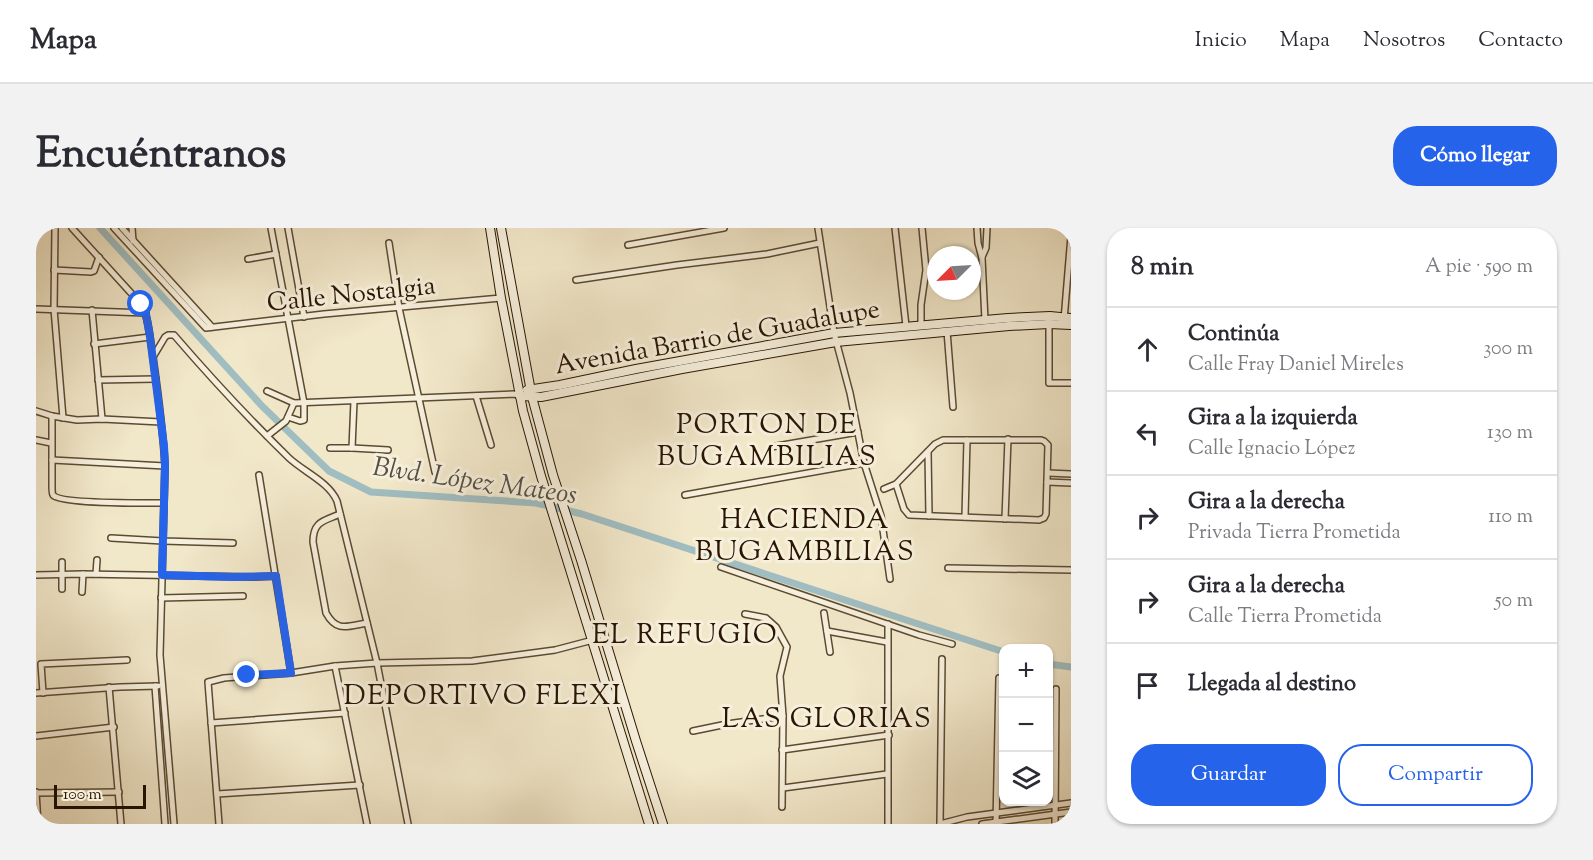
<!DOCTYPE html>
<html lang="es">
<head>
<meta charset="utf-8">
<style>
  body { margin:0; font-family:"Sorts Mill Goudy",serif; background:#f2f2f3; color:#2b2b33 }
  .controls { position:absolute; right:18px; bottom:18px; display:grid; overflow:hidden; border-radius:12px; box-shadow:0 2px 4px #0004 }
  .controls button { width:54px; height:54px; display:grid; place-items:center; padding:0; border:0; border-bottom:2px solid #e1e1e2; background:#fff; color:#2b2b33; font:30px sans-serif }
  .compass { position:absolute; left:891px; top:18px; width:54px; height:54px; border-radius:50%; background:#fff; box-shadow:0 2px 4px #0004; rotate:246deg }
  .scale { position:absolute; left:18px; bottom:15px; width:92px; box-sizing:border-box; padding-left:6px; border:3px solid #291500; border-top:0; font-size:16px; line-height:21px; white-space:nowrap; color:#291500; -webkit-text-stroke:4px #f6efdc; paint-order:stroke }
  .stop { position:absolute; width:18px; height:18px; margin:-14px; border:4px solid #2563eb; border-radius:50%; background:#fff }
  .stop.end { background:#2563eb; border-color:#fff; box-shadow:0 2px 6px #0008 }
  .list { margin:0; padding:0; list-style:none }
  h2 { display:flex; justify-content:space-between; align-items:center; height:78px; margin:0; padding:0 24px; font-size:26px }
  h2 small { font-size:20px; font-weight:400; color:#7c7c81 }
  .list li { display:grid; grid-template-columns:39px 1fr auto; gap:18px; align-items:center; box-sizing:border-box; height:84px; padding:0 24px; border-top:2px solid #e1e1e2 }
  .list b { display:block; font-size:22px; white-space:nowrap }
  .list p { margin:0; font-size:20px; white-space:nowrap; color:#7c7c81 }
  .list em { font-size:20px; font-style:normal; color:#7c7c81 }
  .actions { display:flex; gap:12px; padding:18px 24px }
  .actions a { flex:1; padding:14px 0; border:2px solid #2563eb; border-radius:24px; text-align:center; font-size:21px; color:#2563eb }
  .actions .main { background:#2563eb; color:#fff }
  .icon { flex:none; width:33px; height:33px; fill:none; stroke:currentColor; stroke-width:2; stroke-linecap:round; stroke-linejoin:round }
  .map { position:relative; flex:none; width:1035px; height:596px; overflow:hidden; border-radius:24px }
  header { display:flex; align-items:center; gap:36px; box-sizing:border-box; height:84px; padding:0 30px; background:#fff; border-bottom:2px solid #e1e1e2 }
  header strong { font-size:28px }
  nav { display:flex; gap:33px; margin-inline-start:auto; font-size:21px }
  .intro { display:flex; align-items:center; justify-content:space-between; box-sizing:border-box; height:144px; padding:0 36px }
  h1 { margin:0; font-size:42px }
  .button { padding:15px 27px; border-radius:24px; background:#2563eb; color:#fff; font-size:21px; font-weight:700 }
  main { display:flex; gap:36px; padding:0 36px }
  aside { flex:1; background:#fff; border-radius:24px; box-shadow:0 2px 4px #0004 }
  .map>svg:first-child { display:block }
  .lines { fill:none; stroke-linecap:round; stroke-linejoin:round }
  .canal { stroke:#a0bdc1; stroke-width:7 }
  .street-casing { stroke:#5b4a32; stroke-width:8 }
  .secondary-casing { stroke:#291500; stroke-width:10 }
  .street { stroke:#f6efdc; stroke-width:5 }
  .secondary { stroke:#f6efdc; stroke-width:8 }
  .route { stroke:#2563eb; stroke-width:8 }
  .labels { text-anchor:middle; stroke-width:6; stroke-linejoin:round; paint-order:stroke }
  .street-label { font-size:26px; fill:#291500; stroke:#f6efdc }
  .water-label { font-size:27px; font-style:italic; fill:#535044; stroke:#f6efdc }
  .quarter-label { font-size:28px; letter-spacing:1.5px; fill:#291500; stroke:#f6efdc }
</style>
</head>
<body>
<header>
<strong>Mapa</strong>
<nav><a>Inicio</a><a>Mapa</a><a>Nosotros</a><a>Contacto</a></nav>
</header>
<div class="intro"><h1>Encuéntranos</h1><a class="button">Cómo llegar</a></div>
<main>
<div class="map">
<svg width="1035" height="596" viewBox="0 0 1035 596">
  <rect width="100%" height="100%" fill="#f1e7c9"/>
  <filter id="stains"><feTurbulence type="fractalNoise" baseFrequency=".00333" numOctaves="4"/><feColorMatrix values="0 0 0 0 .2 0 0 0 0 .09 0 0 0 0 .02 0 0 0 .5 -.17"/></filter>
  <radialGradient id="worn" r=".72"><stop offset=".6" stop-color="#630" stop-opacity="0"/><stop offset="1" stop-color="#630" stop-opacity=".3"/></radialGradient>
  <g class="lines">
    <g class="canal">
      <polyline points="64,0 226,178 293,243 335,264 500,275 546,286 968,424"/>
      <polyline points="1012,436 1035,439"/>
    </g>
    <defs>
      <g id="street">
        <polyline points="19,0 18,81 27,190"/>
        <path d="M36 0 105 76C113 89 113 107 116 121 121 160 127 199 129 238L124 427 138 596"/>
        <polyline points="78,0 170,100 288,86 465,70"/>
        <polyline points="86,0 176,99"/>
        <polyline points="96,0 97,13"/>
        <polyline points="235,0 268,175 268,192 264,193 252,189"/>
        <polyline points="252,0 268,89"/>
        <polyline points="782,0 798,105 814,165 828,235 845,288 854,351"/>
        <polyline points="859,0 870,98"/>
        <polyline points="941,0 942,15 946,30 949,92"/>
        <polyline points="353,15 363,80 399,244"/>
        <polyline points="592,17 688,0"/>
        <polyline points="946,29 950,20 951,0"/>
        <polyline points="212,31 240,26"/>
        <polyline points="18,42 55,44 58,43 63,29"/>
        <polyline points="540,52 641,37 731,26 784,15"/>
        <polyline points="0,81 110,85"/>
        <polyline points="56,82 66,191"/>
        <polyline points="1028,92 1035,8"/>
        <polyline points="1013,93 1013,155 1035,155"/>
        <polyline points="885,96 885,77 890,42 886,0"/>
        <polyline points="911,103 917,179"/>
        <polyline points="58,116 114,109"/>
        <path d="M117 129 129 109 132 107H138C175 150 213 191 253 230 268 244 293 254 301 273L341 435 372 596"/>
        <polyline points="62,152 120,151"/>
        <polyline points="231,163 258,175 478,166 484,168"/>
        <polyline points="440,168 455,217"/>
        <polyline points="0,183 16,188 41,192 66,191 125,194"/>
        <path d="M16 188V258C16 260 16 266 17 267 23 276 113 275 128 275"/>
        <polyline points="231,208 250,193 258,175"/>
        <polyline points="0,212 15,215"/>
        <polyline points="735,219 822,204"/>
        <polyline points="294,220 316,220 352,222"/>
        <polyline points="316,220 318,173"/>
        <polyline points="892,224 893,288"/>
        <polyline points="16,232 129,238"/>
        <polyline points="1012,245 1035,246"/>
        <polyline points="223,247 255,445"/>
        <polyline points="1011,254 1035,255"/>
        <polyline points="848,261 860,256 899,216 907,212 1005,212 1008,213 1012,217 1010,286 1008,290 1003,292 873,287 868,281 860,256"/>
        <polyline points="649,267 828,235"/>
        <path d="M304 286C288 293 277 293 277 314L290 385C301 405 312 398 331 395"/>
        <polyline points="929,289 931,212"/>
        <polyline points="969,291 972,211"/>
        <polyline points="75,310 127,313 197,315"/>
        <polyline points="685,339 883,407 916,416"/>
        <polyline points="912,340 1035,342"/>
        <polyline points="60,346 61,332"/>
        <polyline points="0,347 47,346 219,349 240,348"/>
        <polyline points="26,361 26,334"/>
        <polyline points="46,364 47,346"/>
        <polyline points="125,370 207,368"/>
        <polyline points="788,385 794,424"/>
        <polyline points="709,386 730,390 740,399 751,419 744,448 747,488 746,579"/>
        <polyline points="852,396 852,596"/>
        <polyline points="791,403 851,414"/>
        <polyline points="299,438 331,596"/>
        <polyline points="119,458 129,596"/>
        <polyline points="73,459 85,596"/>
        <polyline points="0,465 84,459 122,458"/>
        <polyline points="7,465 5,436 91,432"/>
        <polyline points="175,495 309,485"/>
        <polyline points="657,503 691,496 747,488"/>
        <polyline points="0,508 78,499"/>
        <polyline points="746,522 853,507"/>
        <polyline points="747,560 851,546"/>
        <polyline points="0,564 2,596"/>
        <polyline points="0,565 83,564"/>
        <polyline points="181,566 324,557"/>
        <polyline points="183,596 172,454 188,450 255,445 299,438 341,435 436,433 519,422 557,412"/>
        <polyline points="904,596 906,431"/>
        <polyline points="904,596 931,589 1035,575"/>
        <polyline points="946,596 1035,584"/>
        <polyline points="960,596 963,450"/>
        <polyline points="1019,596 1020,461"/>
      </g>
      <g id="secondary">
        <polyline points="454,0 465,70 487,183 505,248 613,596"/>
        <polyline points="465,0 496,169 517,247 545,332 600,513 627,596"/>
        <polyline points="491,162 524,157 600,141 798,105 972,90 1014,88 1035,90"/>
        <polyline points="484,168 505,169 646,141 800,114 973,98 1013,96 1035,97"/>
      </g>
    </defs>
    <use href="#street" class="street-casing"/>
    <use href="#secondary" class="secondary-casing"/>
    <use href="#street" class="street"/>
    <use href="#secondary" class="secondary"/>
  </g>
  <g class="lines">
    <polyline class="route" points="105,76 110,86 114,109 128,218 129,238 126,347 197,349 240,348 255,445 211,447"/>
  </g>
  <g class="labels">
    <g class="street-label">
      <text transform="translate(315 65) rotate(-6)" y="9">Calle Nostalgia</text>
      <text transform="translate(681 108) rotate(-10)" y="9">Avenida Barrio de Guadalupe</text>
    </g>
    <g class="water-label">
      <text transform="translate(439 252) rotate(8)" y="9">Blvd. López Mateos</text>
    </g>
    <g class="quarter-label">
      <text x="731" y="205">PORTON DE<tspan x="731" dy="32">BUGAMBILIAS</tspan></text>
      <text x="769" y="300">HACIENDA<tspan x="769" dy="32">BUGAMBILIAS</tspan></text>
      <text x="649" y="415">EL REFUGIO</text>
      <text x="447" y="476">DEPORTIVO FLEXI</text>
      <text x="791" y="499">LAS GLORIAS</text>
    </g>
  </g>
  <rect width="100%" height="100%" filter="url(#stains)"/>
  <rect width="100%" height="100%" fill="url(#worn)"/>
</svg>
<div class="controls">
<button>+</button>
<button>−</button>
<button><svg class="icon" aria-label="layers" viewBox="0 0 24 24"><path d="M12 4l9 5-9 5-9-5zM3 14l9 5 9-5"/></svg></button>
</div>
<svg class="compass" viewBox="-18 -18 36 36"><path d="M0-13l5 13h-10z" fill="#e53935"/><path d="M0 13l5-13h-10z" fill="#7c7c81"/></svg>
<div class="scale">100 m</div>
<div class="stop" style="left:105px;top:76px"></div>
<div class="stop end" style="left:211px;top:447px"></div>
</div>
<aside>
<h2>8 min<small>A pie · 590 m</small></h2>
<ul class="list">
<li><svg class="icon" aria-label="ahead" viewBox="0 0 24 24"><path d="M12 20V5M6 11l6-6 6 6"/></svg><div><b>Continúa</b><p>Calle Fray Daniel Mireles</p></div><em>300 m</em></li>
<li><svg class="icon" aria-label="left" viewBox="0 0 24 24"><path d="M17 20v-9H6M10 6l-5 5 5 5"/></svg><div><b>Gira a la izquierda</b><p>Calle Ignacio López</p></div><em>130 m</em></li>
<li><svg class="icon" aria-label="right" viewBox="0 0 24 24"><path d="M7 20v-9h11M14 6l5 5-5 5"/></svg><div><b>Gira a la derecha</b><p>Privada Tierra Prometida</p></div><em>110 m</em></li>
<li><svg class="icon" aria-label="right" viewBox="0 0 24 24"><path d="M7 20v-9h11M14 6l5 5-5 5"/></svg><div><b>Gira a la derecha</b><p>Calle Tierra Prometida</p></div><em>50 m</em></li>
<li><svg class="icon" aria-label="arrive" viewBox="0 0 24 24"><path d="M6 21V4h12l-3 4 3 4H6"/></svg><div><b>Llegada al destino</b></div></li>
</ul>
<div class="actions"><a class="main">Guardar</a><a>Compartir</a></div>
</aside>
</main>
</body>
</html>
